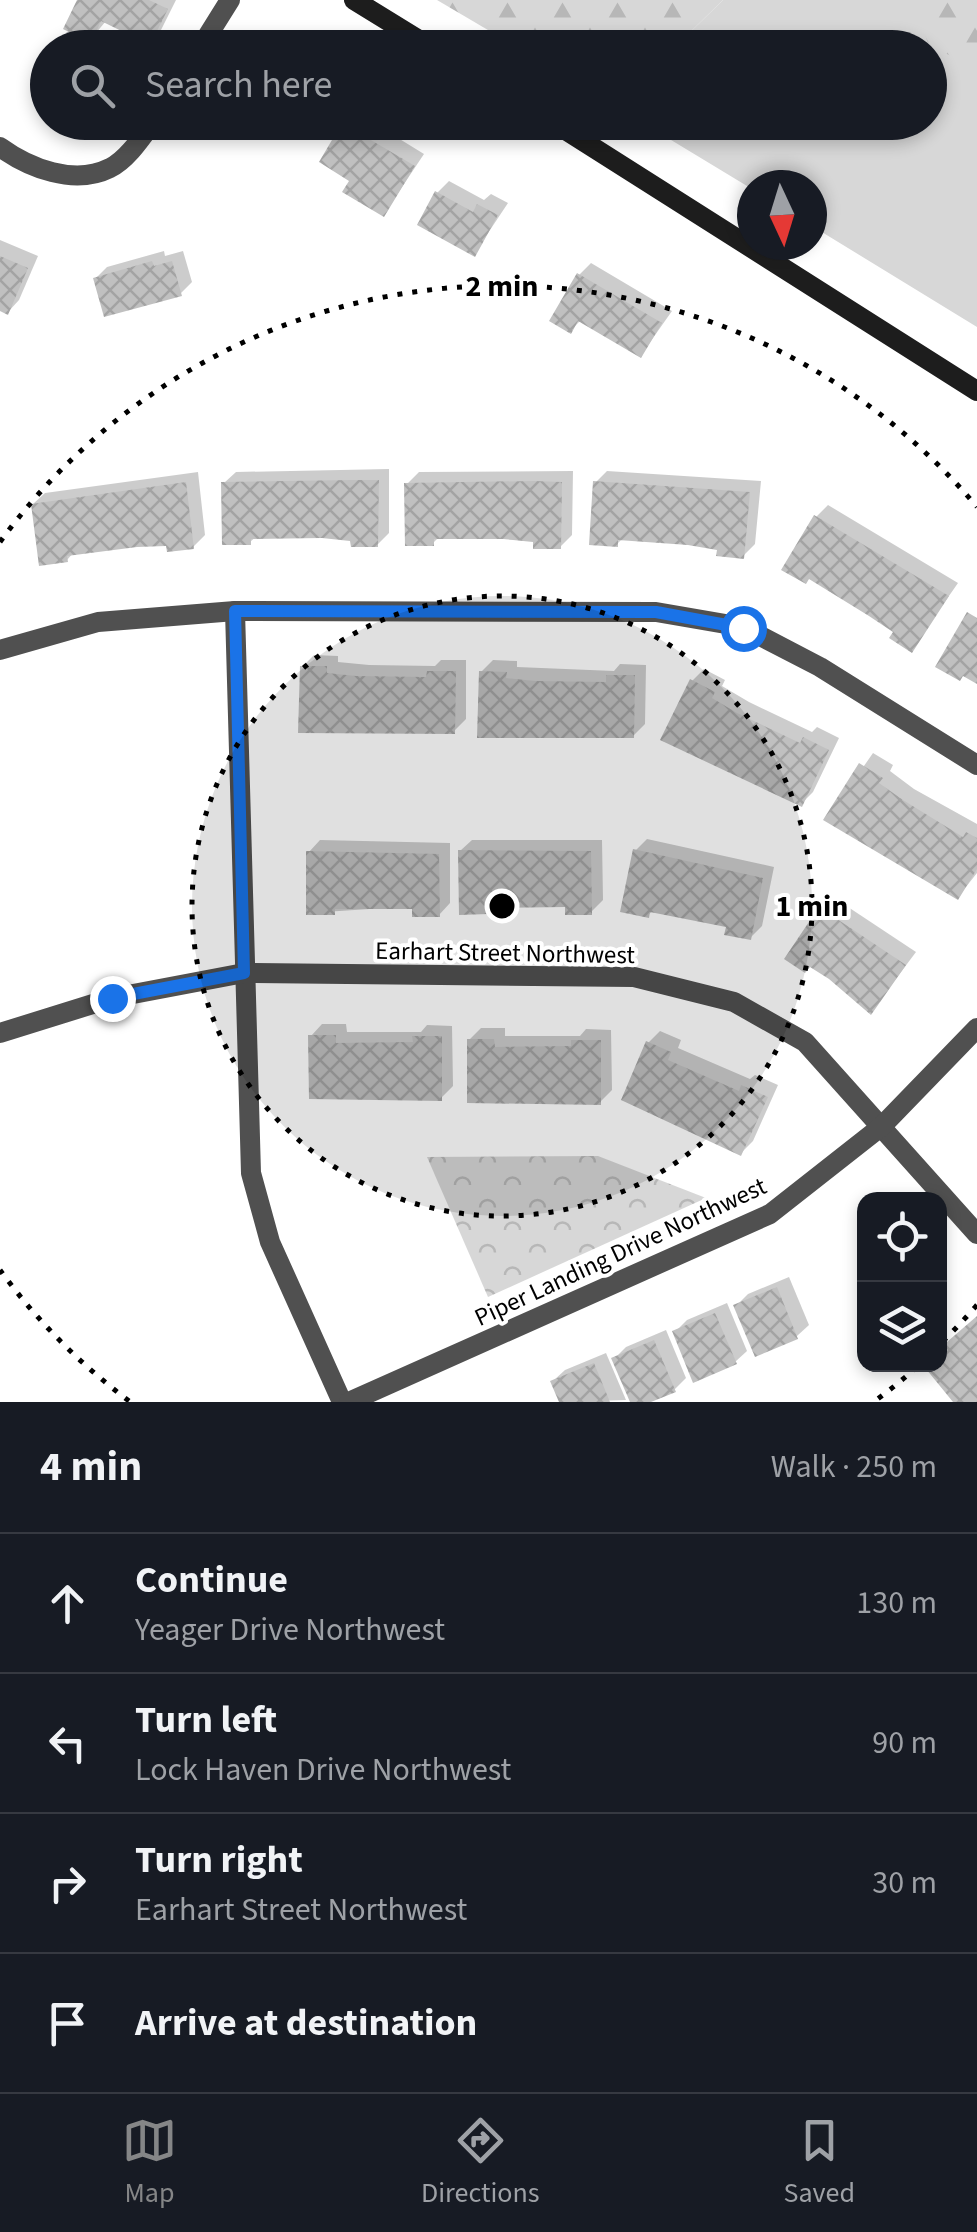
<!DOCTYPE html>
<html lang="en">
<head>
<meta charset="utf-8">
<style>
  body { margin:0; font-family:"Source Sans 3",sans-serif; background:#20242c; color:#f1f3f6 }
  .controls { position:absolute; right:30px; bottom:30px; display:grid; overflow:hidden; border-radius:20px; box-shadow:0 5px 15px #0003 }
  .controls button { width:90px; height:90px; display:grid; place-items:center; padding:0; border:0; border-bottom:2px solid #363941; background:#171b24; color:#f1f3f6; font:50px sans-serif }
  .compass { position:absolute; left:737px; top:170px; width:90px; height:90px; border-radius:50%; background:#171b24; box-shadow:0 5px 15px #0003; rotate:176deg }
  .stop { position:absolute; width:30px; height:30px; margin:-22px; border:8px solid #1a73e8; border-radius:50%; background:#fff }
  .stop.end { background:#1a73e8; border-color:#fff; box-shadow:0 2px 10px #0008 }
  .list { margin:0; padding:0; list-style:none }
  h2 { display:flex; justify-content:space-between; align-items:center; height:130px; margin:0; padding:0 40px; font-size:42px }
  h2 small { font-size:32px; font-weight:400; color:#9ea1a6 }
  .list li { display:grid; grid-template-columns:65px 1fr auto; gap:30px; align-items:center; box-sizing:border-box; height:140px; padding:0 40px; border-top:2px solid #363941 }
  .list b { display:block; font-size:38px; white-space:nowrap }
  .list p { margin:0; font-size:32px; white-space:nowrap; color:#9ea1a6 }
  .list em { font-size:32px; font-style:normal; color:#9ea1a6 }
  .icon { flex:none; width:55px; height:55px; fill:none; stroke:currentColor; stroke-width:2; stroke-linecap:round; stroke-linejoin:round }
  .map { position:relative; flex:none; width:977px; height:1402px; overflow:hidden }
  .search { position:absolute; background:#171b24; box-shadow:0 5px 15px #0003; left:30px; right:30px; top:30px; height:110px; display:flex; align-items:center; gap:25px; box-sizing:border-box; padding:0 35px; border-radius:55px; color:#9ea1a6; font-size:38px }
  .sheet { height:690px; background:#171b24 }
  nav { display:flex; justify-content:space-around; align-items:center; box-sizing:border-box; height:140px; border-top:2px solid #363941; background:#171b24; font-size:28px; color:#9ea1a6 }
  nav a { display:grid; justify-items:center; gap:5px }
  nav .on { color:#858687 }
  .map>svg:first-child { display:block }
  .green { fill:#d7d7d7 }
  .forest { fill:url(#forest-firs) }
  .park { fill:url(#park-crowns) }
  .shadow { fill:#0003 }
  .building { fill:url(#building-cross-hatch) }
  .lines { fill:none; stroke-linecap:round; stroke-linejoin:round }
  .street { stroke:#505050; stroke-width:20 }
  .secondary { stroke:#1d1d1d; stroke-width:20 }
  .route { stroke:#1a73e8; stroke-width:12 }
  .ring { fill:none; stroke:#000; stroke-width:5; stroke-dasharray:5 10 }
  .labels { text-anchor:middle; stroke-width:8; stroke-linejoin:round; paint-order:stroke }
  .street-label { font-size:25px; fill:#000; stroke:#fff }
  .centre { fill:#000; stroke:#fff; stroke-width:5 }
  .ring-label { font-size:30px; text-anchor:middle; font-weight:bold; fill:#000; stroke:#fff; stroke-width:8; stroke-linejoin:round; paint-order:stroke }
</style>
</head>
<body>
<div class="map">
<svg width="977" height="1402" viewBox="0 0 977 1402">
  <defs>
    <pattern id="forest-firs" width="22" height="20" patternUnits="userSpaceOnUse" patternTransform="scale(2.5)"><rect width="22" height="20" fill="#d7d7d7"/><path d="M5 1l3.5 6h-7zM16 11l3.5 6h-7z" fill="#b7b7b7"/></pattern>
    <pattern id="park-crowns" width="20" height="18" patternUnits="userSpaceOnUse" patternTransform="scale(2.5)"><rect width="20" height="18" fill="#d7d7d7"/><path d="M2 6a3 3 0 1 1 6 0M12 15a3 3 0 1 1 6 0" fill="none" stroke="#b7b7b7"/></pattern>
    <pattern id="building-cross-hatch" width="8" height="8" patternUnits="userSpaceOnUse" patternTransform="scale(2.5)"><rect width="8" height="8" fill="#c0c0c0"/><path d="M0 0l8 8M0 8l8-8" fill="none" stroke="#a3a3a3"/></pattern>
  </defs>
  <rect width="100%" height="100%" fill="#fff"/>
  <polygon class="green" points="723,0 977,0 977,327 812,226 812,185 752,185 752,189 643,123 930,122 930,48 675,47"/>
  <g class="forest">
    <polygon points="437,0 723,0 675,47 517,47"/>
    <polygon points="911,0 977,0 977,69 929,45"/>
  </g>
  <polygon class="park" points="598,1156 706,1198 488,1297 427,1157"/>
  <g class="shadow">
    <polygon points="80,0 176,0 161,30 149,42 106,21 90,40"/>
    <polygon points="347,122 372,122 424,154 384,214 353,180"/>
    <polygon points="449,181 484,200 491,194 508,203 474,254 437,193"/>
    <polygon points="0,240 38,256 19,300 8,312 0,308"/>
    <polygon points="164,251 165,256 183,251 192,282 180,294 96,278 107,267"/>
    <polygon points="591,263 672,311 641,355 581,320 570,331 579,275"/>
    <polygon points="389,469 389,533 377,545 353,538 257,536 250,542 224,483 236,472"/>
    <polygon points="573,471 572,535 560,547 536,540 439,537 433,543 407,484 419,472"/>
    <polygon points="607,471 761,481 755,544 743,556 719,548 623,538 617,544 595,483"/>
    <polygon points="198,472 205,535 193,547 168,543 74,552 67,560 33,504 45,493"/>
    <polygon points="828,505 958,583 912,649 896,632 810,576 816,517"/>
    <polygon points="314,655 338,656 338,662 369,665 435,666 441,660 466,660 466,719 454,731 302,667"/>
    <polygon points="493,660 517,661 517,667 614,671 620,664 646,665 645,724 633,736 481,672"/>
    <polygon points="704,669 725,680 722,686 749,702 812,732 817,727 839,738 813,792 801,804 692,681"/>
    <polygon points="873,753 893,765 890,771 914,789 977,824 977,873 958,897 827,819"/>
    <polygon points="647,839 774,867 762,926 750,938 729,925 654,910 648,915 635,851"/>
    <polygon points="320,840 450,843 450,903 439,915 415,906 309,913 309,852"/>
    <polygon points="472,840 602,840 603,900 591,912 567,904 493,906 487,912 460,851"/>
    <polygon points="833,897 916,952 871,1012 821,909"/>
    <polygon points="322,1024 346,1024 347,1032 421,1032 427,1025 452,1026 453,1086 441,1098 311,1036"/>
    <polygon points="481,1028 505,1028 505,1036 580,1036 586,1029 611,1030 612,1090 600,1102 469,1040"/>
    <polygon points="660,1031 681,1040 678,1048 750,1079 755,1075 778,1085 753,1141 741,1153 648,1043"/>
    <polygon points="789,1277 809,1325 797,1336 736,1306 748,1294"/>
    <polygon points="727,1303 747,1351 735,1362 675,1332 687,1320"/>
    <polygon points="666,1330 686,1378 675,1389 632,1402 614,1359 626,1347"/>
    <polygon points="606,1353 626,1400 562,1402 553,1381 565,1370"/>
  </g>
  <g class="building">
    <polygon points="77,0 149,0 168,9 150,45 101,21 91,43 63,29"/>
    <polygon points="268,122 312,122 303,140"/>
    <polygon points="342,123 415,166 384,217 342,192 349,181 319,162"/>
    <polygon points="435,191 473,212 477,204 498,215 475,257 417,225"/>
    <polygon points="0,256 28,268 8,315 0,311"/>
    <polygon points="152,261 154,266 172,261 182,296 104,317 93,278"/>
    <polygon points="577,273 662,323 641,358 578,321 571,334 549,321"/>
    <polygon points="351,480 379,480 378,547 351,547 350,541 322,538 251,539 251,545 222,545 221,482"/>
    <polygon points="534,481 562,482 561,549 533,549 533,542 504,539 434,539 434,546 405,546 404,483"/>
    <polygon points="593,481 750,492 744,559 716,556 717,550 688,545 618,540 618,547 589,545"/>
    <polygon points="186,482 194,549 167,552 166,546 137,547 67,556 68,562 39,566 31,504"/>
    <polygon points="814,515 949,596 912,653 889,638 893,632 869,616 809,579 806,584 781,570"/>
    <polygon points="967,612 977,618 977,684 963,676 960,681 935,667"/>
    <polygon points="300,666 327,666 327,673 356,676 426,677 427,671 456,671 455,734 298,733"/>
    <polygon points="479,671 507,672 506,678 535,681 606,682 606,675 635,675 634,738 477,738"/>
    <polygon points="690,679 715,692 712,698 737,713 800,743 803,737 829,750 802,807 660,740"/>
    <polygon points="859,763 883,778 879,783 903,800 963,837 966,832 977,838 977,869 958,900 823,820"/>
    <polygon points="633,849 763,878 751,940 724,935 726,927 650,912 649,918 620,912"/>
    <polygon points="458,850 591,851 592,915 565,915 565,907 488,908 488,914 459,915"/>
    <polygon points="306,851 439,854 440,917 412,917 412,909 335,909 335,915 306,915"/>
    <polygon points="819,907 906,965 871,1015 829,979 810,967 805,973 784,959"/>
    <polygon points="308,1035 336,1035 336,1043 413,1042 412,1036 442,1036 442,1101 309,1099"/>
    <polygon points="467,1039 494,1039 495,1047 571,1046 571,1040 601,1040 601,1105 467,1103"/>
    <polygon points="646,1041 671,1052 668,1060 739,1091 741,1085 768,1097 741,1156 621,1100"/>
    <polygon points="777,1287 798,1339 755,1357 733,1305"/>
    <polygon points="715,1313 737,1364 693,1383 672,1331"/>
    <polygon points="977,1316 977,1402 953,1402 922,1364 940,1364 940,1348"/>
    <polygon points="654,1340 676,1392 651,1402 630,1402 611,1358"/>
    <polygon points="594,1363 610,1402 559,1402 550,1381"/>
  </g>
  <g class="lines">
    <g class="street">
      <polyline points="200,48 230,0"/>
      <path d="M0 147C29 168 74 186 110 168 127 160 142 137 153 122"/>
      <polyline points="235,611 251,1173 270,1242 342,1402"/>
      <polyline points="0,650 98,622 235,611 656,612 743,627 820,667 977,765"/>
      <polyline points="0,1033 112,998 244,973 634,977 734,1002 805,1042 977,1234"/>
      <polyline points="349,1402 770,1214 882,1126 977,1028"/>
    </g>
    <g class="secondary">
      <polyline points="354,0 432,48"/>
      <polyline points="553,122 977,391"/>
    </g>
  </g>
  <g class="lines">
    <polyline class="route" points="112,998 244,973 235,611 656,612 743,628"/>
  </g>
  <circle cx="502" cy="906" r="310" fill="#000" fill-opacity=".12"/>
  <g class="ring">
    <circle cx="502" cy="906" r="310"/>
    <path d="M977 1305A620 620 0 0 1 940 1344M917 1367A620 620 0 0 1 875 1401M129 1401A620 620 0 0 1 0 1270M0 542A620 620 0 0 1 977 507"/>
  </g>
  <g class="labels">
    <g class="street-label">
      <text transform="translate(505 952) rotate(1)" y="9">Earhart Street Northwest</text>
      <text transform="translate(620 1251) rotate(-25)" y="9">Piper Landing Drive Northwest</text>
    </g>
  </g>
  <circle cx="502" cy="906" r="15" class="centre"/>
  <g class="ring-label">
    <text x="502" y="296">2 min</text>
    <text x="812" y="916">1 min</text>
  </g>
</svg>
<div class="controls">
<button><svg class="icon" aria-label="locate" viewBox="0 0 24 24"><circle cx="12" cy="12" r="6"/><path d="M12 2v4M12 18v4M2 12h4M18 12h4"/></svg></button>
<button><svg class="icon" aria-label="layers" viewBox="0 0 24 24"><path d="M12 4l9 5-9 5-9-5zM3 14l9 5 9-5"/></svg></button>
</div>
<svg class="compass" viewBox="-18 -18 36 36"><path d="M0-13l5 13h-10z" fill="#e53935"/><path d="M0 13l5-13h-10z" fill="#9ea1a6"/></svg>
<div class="stop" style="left:743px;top:628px"></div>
<div class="stop end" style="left:112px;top:998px"></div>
<div class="search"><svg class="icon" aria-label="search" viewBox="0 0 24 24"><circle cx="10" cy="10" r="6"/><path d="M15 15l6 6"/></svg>Search here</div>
</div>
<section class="sheet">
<h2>4 min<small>Walk · 250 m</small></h2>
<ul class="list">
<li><svg class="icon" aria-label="ahead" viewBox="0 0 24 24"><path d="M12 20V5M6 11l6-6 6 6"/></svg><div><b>Continue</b><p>Yeager Drive Northwest</p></div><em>130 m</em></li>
<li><svg class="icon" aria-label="left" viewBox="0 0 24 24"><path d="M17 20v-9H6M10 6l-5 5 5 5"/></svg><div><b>Turn left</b><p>Lock Haven Drive Northwest</p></div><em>90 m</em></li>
<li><svg class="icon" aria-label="right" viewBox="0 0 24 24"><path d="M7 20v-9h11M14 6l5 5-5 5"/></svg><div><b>Turn right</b><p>Earhart Street Northwest</p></div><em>30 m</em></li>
<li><svg class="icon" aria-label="arrive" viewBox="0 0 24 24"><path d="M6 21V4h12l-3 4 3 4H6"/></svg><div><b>Arrive at destination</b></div></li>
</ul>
</section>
<nav>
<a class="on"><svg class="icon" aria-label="map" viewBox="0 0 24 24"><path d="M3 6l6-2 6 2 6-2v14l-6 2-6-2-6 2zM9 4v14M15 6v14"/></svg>Map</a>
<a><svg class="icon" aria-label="directions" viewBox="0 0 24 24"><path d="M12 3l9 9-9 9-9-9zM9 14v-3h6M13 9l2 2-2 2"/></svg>Directions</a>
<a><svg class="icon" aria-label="saved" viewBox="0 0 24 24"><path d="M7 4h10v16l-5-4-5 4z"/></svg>Saved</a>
</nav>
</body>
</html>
